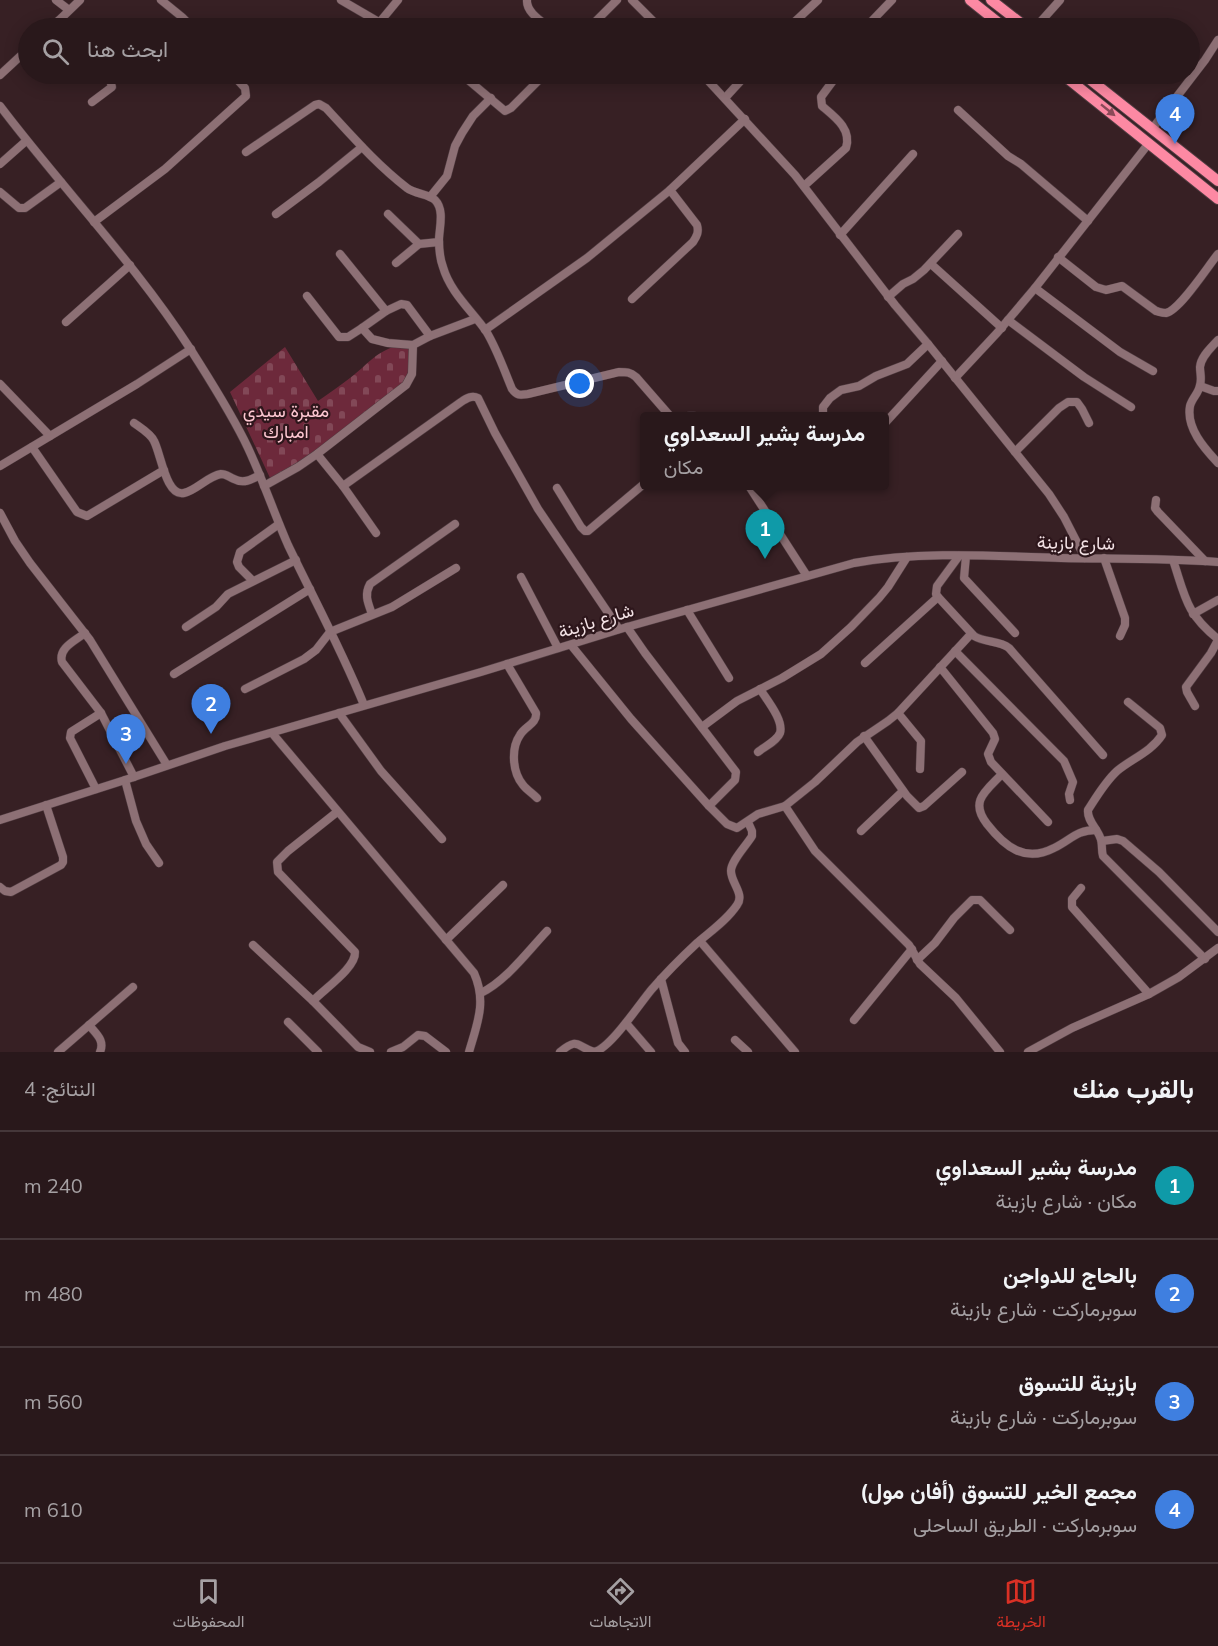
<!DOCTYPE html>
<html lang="ar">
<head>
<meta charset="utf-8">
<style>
  body { margin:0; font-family:Mulish,Vazirmatn,sans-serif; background:#352528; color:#f1f3f6; direction:rtl }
  .you { position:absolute; left:580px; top:384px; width:21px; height:21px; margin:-15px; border:4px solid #fff; border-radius:50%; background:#1a73e8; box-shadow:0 0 0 9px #1a73e833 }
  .badge { display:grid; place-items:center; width:39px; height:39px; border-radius:50%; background:#d93025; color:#fff; font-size:20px; font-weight:700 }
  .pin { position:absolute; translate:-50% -50px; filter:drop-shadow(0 2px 3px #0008) }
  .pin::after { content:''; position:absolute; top:32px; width:21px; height:18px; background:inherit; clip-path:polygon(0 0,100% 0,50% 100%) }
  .popup { position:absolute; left:640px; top:412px; width:249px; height:78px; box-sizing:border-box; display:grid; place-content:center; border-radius:6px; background:#29181b; filter:drop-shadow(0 2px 4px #0005); font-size:20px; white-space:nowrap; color:#a5a0a3 }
  .popup b { font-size:22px; color:#f1f3f6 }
  .popup::after { content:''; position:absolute; left:50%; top:100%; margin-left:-12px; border:12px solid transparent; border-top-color:#29181b }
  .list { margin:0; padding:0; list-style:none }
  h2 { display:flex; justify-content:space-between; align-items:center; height:78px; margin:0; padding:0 24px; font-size:26px }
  h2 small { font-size:20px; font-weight:400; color:#a5a0a3 }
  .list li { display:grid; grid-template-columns:39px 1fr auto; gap:18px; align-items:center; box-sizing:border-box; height:108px; padding:0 24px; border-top:2px solid #45373a }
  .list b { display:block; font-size:22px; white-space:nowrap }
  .list p { margin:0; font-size:20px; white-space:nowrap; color:#a5a0a3 }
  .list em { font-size:20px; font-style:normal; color:#a5a0a3 }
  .icon { flex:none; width:33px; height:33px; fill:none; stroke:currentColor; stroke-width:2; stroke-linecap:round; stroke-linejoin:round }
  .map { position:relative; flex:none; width:1218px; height:1052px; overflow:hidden; direction:ltr }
  .search { position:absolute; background:#29181b; box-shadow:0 3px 15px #0003; left:18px; right:18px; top:18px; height:66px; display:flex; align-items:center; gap:15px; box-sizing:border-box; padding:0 21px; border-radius:33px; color:#a5a0a3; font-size:22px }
  .sheet { height:510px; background:#29181b }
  nav { display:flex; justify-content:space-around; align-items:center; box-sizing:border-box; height:84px; border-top:2px solid #45373a; background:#29181b; font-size:16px; color:#a5a0a3 }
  nav a { display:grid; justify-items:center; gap:3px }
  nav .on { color:#d93025 }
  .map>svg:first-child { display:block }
  .cemetery { fill:url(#cemetery-stones) }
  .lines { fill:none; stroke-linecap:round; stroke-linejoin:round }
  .minor-casing { stroke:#513d42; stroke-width:9 }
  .highway-casing { stroke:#513d42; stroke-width:12 }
  .minor { stroke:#8d7075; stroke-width:8 }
  .highway { stroke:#fd89a3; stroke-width:10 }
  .oneway { fill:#8b4a58 }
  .labels { text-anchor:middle; stroke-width:4.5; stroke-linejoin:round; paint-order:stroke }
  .park-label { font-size:18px; fill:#fdc7d1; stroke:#2d161b }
  .street-label { font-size:18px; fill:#f3e2e5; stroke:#2d161b }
</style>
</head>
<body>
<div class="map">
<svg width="1218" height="1052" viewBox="0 0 1218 1052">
  <defs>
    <pattern id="cemetery-stones" width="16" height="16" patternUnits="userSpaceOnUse" patternTransform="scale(1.5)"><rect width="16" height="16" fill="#6d293b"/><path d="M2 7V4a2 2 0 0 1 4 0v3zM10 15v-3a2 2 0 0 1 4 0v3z" fill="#824857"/></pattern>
  </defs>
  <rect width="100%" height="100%" fill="#372024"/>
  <path class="cemetery" d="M399 345 414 349 410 379 294 468 270 478 230 392 285 347 318 401C329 393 340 386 350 378 370 363 373 353 399 345Z"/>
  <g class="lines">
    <defs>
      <g id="minor">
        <polyline points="56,0 69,10"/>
        <polyline points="161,0 182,17 193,28"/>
        <polyline points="341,0 389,28"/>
        <path d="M527 0C526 12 541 21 550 28"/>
        <polyline points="632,0 660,28"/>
        <polyline points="58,21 65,28"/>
        <polyline points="379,23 398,0"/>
        <polyline points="51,28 80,0"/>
        <polyline points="589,28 617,0"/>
        <polyline points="788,28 818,0"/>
        <polyline points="865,28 892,0"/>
        <polyline points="1035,28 1060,0"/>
        <polyline points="461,74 505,111 511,108 545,74"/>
        <polyline points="702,74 795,175 895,305 928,344 1049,494 1064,517 1085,558"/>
        <polyline points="0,75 28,49"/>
        <polyline points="725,98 747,74"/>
        <polyline points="92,102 112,87 110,80 105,74"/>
        <path d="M0 106C62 188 135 263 191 350 211 382 232 414 248 448 263 480 274 513 288 545 314 599 342 651 364 705"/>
        <polyline points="958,110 1008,156 1021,164 1088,221"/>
        <polyline points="1152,129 1205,60 1218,40"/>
        <path d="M246 152 315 105 319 104 326 108C351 135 377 165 407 188 415 194 429 194 435 200 445 210 439 229 439 240 439 249 440 259 443 267 450 292 472 311 486 331 497 349 504 370 512 389 517 396 520 395 528 394L619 372C627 372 630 372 636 377L670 416"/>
        <polyline points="0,164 26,141"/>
        <path d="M804 186 846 148C852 129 835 117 822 106L821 97 838 74"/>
        <polyline points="0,192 19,208 25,208 61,182"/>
        <polyline points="430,197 447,176 455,146 462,133 473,116 491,98"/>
        <polyline points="276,214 319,182 362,147"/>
        <polyline points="388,214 419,244"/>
        <polyline points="94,222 165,169 246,96 245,88 232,74"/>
        <polyline points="840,235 913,154"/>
        <polyline points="340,254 386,311 362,328"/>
        <path d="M1058 257 1096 287 1106 290 1122 286 1156 311C1160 312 1162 313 1166 313 1180 310 1208 266 1218 254"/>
        <polyline points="396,263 419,244 439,242"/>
        <polyline points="931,264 1002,328"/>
        <polyline points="1035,288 1120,352 1153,371"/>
        <polyline points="307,296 339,337 348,337 362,328 372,339 388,343 413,345"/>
        <polyline points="888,297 903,284 913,279 924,270 958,234"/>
        <path d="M632 299 693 242C697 236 699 232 697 225L670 190 745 119"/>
        <polyline points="386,311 401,304 407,305 430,336"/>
        <polyline points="1008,320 1084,377 1131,407"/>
        <polyline points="66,322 130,265"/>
        <polyline points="485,330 587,258 670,190"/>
        <path d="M1218 340C1212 347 1201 356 1200 367 1200 373 1202 379 1200 385 1199 393 1192 398 1190 406 1186 428 1204 448 1218 463"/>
        <polyline points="955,378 997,333 1035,288 1149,143"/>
        <polyline points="0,384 50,436"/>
        <polyline points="1200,386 1214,391 1218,391"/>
        <polyline points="689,416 694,416"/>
        <polyline points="823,416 823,407 830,398 841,390 859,386 876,376 907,364 928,344"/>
        <path d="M134 423C141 428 151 434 154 441 161 454 166 497 184 493 197 490 208 476 221 474 226 474 229 477 234 479 243 484 251 480 260 475"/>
        <polyline points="885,423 942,361"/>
        <polyline points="32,447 77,512 87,516 164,470"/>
        <polyline points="1015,452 1059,408 1068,402 1077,402 1082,409 1089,423"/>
        <path d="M317 454 343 486 461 402C467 398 472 395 478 398L495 433 538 509 619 629"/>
        <polyline points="0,466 137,384 191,349"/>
        <polyline points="264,486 298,467 317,454 406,385 412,374 413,345 430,336 475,319"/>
        <polyline points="343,486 376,533"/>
        <polyline points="749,486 807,576"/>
        <polyline points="557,488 581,527 585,531 588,531 645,483"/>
        <polyline points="1156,500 1155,508 1158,512 1205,561"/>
        <polyline points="0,513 15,541 30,563 90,640 167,765"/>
        <path d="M959 556 937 586 936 594 938 597 974 636C985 643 999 640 1009 648L1103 755"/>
        <polyline points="966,556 964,578 1015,633"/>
        <polyline points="1104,558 1125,618 1125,625 1120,636"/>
        <path d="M1173 560C1185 596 1186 614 1218 639"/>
        <polyline points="521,577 558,648"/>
        <polyline points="253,581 239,567 237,562 240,552 279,524"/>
        <polyline points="687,610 729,678"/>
        <path d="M372 614C368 603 364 595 370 584L455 524"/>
        <polyline points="1193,614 1218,600"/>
        <polyline points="186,627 216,607 228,594 296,560"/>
        <polyline points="627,627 645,653 736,772 735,780 709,806"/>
        <path d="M85 633C75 641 58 648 62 662L101 713 134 777"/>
        <polyline points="571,645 631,719 709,806 727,824 737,828 758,814 785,806 815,782 857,742 888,721 898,713 971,634"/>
        <polyline points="955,651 1064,761 1073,782 1069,794 1070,800"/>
        <polyline points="865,663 938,597"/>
        <path d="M507 664 536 713C537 724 525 726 520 735 511 748 512 772 523 785 527 790 532 793 537 798"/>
        <polyline points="940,667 993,733 995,739 988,754 991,762 1048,822"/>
        <polyline points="174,674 310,589"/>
        <polyline points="245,689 304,659 316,650 330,632 392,607 456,568"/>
        <path d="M1128 702 1160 728 1162 735C1151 752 1131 759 1117 771 1105 782 1097 796 1088 810 1087 820 1096 827 1100 837 1103 843 1101 850 1103 856L1205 959"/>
        <polyline points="1195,706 1187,692 1186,687 1211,653 1218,640"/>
        <polyline points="339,713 381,771 442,839"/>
        <polyline points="898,713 921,741 920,769"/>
        <polyline points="702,727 737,701 782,678 821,654 851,627 879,598 888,587 907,557"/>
        <path d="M272 733 474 973C487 1002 477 1024 469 1052"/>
        <polyline points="864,736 907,796 919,808 924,806 962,772"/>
        <path d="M758 752C764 747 777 741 780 733 784 720 766 699 760 689"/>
        <path d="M1002 774C986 791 969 801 987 824 1005 847 1025 863 1054 848 1071 840 1076 830 1096 830"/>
        <polyline points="125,780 136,821 146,844 159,863"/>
        <polyline points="96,789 70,738 71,732 101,713"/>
        <polyline points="785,806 815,851 909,945 920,964 956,998 1000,1052"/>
        <path d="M0 820 125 780 225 746 481 672 627 627 854 563C922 551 993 556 1061 558 1114 559 1166 558 1218 562"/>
        <polyline points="861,831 903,791"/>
        <polyline points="1102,841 1117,839 1123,841 1159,872 1218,932"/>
        <polyline points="0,887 5,891 11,892 61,865 63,862 63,857 46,805"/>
        <polyline points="1081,888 1072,899 1072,907 1149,994"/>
        <polyline points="446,940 503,885"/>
        <polyline points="700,941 795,1052"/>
        <polyline points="253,945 313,1001 358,1047 370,1052"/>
        <polyline points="917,960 935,943 954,918 972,900 980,900 1010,930"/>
        <polyline points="661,979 678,1043 685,1052"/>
        <path d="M481 993C506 981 528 951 547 931"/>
        <path d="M313 1001C324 989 356 968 355 952L278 872 277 862 288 851 337 812"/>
        <polyline points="854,1020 912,949"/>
        <polyline points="288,1022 318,1052"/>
        <polyline points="626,1023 651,1052"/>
        <path d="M89 1025C96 1034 105 1040 100 1052"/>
        <polyline points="735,1040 748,1052"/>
        <polyline points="58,1052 133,987"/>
        <polyline points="391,1052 403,1047 418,1035 425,1036 446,1052"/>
        <path d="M560 1052C578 1037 576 1046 594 1052 610 1049 640 1003 652 989 666 973 682 957 697 943 711 931 727 920 737 905 745 894 731 883 731 871 731 861 746 846 752 836V831L748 822"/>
        <polyline points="1028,1052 1072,1028 1149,994 1179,977 1218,948"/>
      </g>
      <g id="highway">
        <polyline points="970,0 1005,28"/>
        <polyline points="991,0 1027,28"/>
        <polyline points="1062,74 1218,199"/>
        <polyline points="1083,74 1218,181"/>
      </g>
    </defs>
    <use href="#minor" class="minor-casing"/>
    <use href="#highway" class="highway-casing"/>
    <use href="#minor" class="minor"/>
    <use href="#highway" class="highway"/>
  </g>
  <defs><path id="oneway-solid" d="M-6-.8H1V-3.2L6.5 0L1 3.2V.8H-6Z" transform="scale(1.5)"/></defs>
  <use class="oneway" href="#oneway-solid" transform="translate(1108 110) rotate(39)"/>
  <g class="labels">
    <g class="park-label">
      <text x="286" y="417">مقبرة سيدي<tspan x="286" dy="21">امبارك</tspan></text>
    </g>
    <g class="street-label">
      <text transform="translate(1076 543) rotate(1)" y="6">شارع بازينة</text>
      <text transform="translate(596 621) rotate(-17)" y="6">شارع بازينة</text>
    </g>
  </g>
</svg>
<div class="you"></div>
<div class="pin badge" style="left:765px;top:559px;background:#0f9aa8">1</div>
<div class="popup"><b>مدرسة بشير السعداوي</b>مكان</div>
<div class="pin badge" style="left:211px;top:734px;background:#3f7fe0">2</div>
<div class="pin badge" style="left:126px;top:764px;background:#3f7fe0">3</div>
<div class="pin badge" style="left:1175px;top:144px;background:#3f7fe0">4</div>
<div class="search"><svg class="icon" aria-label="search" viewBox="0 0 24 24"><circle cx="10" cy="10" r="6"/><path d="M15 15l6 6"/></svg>ابحث هنا</div>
</div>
<section class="sheet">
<h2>بالقرب منك<small>النتائج: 4</small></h2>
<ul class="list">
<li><span class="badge" style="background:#0f9aa8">1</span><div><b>مدرسة بشير السعداوي</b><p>مكان · شارع بازينة</p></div><em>240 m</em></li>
<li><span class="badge" style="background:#3f7fe0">2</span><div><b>بالحاج للدواجن</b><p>سوبرماركت · شارع بازينة</p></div><em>480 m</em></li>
<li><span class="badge" style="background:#3f7fe0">3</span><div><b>بازينة للتسوق</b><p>سوبرماركت · شارع بازينة</p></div><em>560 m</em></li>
<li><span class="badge" style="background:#3f7fe0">4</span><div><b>مجمع الخير للتسوق (أفان مول)</b><p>سوبرماركت · الطريق الساحلى</p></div><em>610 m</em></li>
</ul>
</section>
<nav>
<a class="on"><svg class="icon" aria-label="map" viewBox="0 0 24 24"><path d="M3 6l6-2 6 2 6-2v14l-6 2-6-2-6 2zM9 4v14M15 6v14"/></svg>الخريطة</a>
<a><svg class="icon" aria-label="directions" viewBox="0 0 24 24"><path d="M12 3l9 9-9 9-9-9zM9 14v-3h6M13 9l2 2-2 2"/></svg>الاتجاهات</a>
<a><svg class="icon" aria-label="saved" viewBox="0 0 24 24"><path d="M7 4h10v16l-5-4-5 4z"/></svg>المحفوظات</a>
</nav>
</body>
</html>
